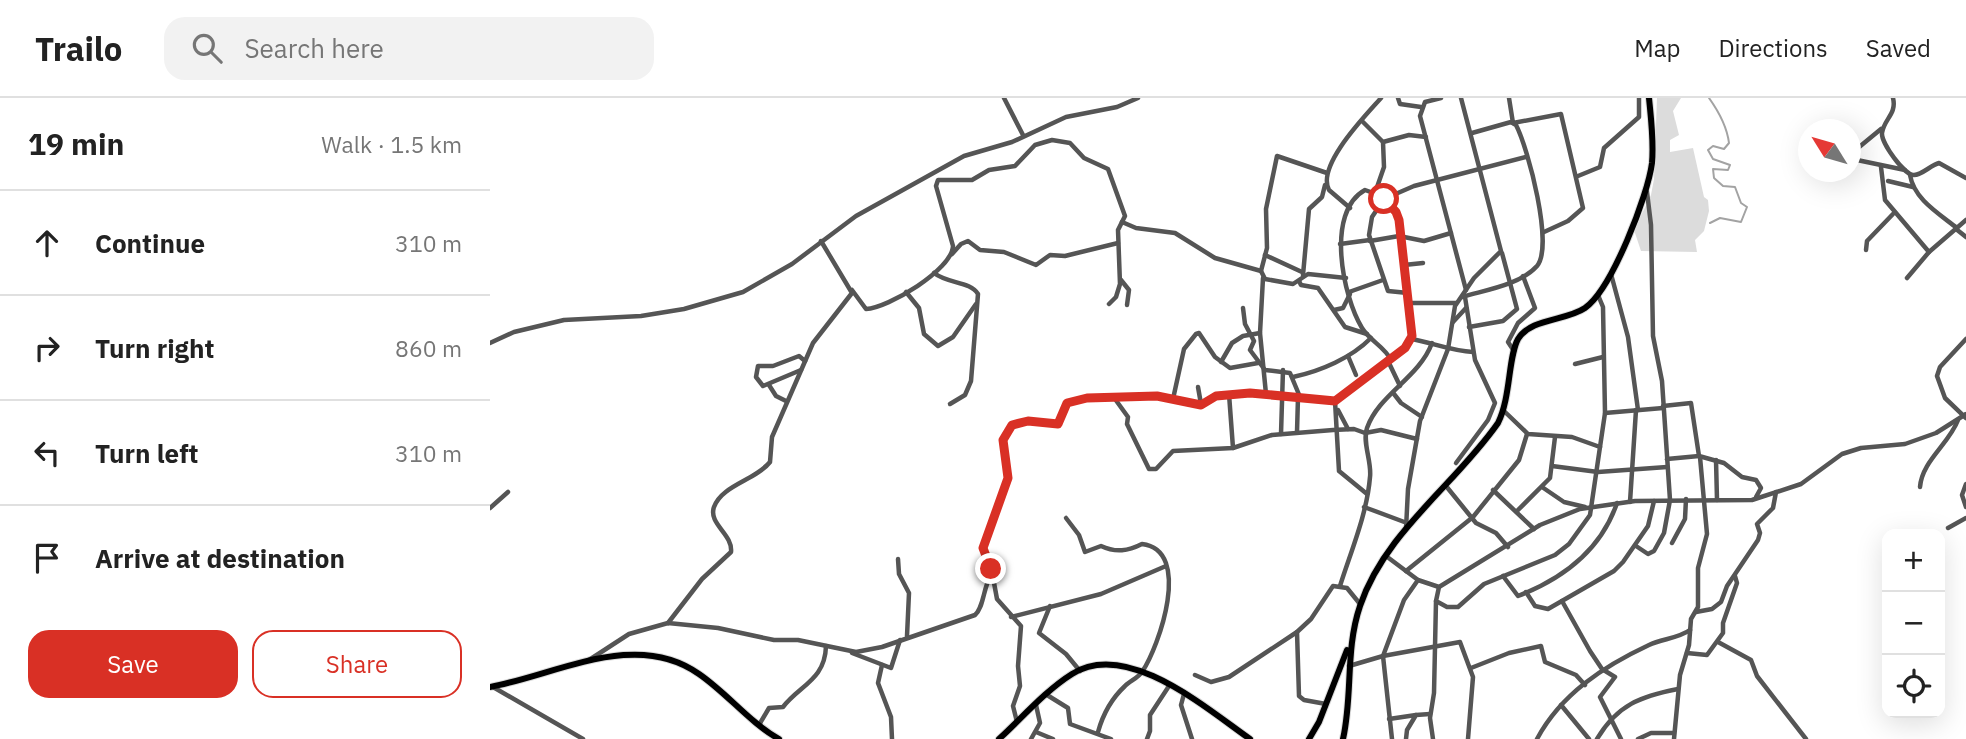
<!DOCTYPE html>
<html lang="en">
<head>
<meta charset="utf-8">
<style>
  body { margin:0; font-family:"IBM Plex Sans",sans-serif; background:#f2f2f2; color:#222 }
  .controls { position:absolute; right:21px; bottom:21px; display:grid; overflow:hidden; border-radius:14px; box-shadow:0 7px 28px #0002 }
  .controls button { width:63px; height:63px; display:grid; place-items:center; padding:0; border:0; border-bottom:2px solid #e0e0e0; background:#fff; color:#222; font:35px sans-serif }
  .compass { position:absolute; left:1308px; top:21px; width:63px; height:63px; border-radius:50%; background:#fff; box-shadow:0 7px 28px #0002; rotate:307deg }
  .stop { position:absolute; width:21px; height:21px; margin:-16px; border:5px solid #d93025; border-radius:50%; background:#fff }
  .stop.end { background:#d93025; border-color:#fff; box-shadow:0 2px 7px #0008 }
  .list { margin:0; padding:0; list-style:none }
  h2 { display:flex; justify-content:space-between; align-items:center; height:91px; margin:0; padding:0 28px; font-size:30px }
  h2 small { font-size:23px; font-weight:400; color:#767676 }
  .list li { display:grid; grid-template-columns:46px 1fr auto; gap:21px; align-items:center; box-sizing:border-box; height:105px; padding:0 28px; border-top:2px solid #e0e0e0 }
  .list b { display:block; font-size:26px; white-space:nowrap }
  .list em { font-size:23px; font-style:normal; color:#767676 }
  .actions { display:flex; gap:14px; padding:21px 28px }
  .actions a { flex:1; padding:16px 0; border:2px solid #d93025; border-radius:21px; text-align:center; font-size:24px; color:#d93025 }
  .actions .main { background:#d93025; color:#fff }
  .icon { flex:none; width:38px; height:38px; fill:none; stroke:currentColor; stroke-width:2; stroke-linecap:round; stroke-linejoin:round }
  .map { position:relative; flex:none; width:1476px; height:641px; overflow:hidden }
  header { display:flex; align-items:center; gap:42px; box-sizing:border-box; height:98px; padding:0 35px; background:#fff; border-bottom:2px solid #e0e0e0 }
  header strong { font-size:33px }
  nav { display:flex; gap:38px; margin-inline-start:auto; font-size:24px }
  .search { width:490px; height:63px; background:#f2f2f2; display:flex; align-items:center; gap:18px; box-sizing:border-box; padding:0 24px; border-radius:21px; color:#767676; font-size:26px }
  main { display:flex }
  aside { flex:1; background:#fff }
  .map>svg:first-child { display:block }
  .green { fill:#dcdcdc }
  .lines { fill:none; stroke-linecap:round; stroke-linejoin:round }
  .stream { stroke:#a3a3a3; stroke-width:2 }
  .major-casing { stroke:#dbdbdb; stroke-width:8 }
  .minor { stroke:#555; stroke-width:4.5 }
  .major { stroke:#000; stroke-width:6 }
  .route { stroke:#d93025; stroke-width:9 }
</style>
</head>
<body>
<header>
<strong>Trailo</strong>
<div class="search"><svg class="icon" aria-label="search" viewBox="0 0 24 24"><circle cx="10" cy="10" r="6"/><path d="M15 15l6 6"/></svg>Search here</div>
<nav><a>Map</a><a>Directions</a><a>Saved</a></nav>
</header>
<main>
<aside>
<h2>19 min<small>Walk · 1.5 km</small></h2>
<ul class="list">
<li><svg class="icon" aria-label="ahead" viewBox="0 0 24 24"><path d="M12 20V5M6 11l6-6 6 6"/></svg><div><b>Continue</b></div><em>310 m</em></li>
<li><svg class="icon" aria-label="right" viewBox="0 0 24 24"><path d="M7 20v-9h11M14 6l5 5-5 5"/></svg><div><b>Turn right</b></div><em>860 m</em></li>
<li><svg class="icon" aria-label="left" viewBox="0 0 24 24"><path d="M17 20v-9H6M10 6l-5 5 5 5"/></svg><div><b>Turn left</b></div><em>310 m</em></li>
<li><svg class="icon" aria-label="arrive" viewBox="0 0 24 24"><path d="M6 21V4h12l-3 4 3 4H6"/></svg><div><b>Arrive at destination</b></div></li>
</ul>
<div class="actions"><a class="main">Save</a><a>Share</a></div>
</aside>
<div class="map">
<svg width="1476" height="641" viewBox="0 0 1476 641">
  <rect width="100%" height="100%" fill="#fff"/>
  <polygon class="green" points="1167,0 1191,0 1183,13 1189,37 1180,42 1180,54 1203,50 1214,99 1218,102 1219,113 1214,133 1205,142 1207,154 1151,153 1144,132 1161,97 1164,81"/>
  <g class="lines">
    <path class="stream" d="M1219 0C1229 14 1237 29 1239 45L1234 51 1223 48 1218 52 1223 61 1240 67 1238 72 1223 71 1224 80 1233 88 1245 89 1251 105 1257 109 1251 124 1230 120 1220 125"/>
    <defs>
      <g id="major">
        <path d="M0 589C66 577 146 531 209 576 238 596 259 624 289 641"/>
        <path d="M509 641C532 620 555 593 582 576 637 541 717 611 760 641"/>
        <polyline points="819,641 829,624 857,552"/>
        <path d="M853 641C863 597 855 552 870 508 895 434 965 387 1008 325 1021 299 1018 259 1028 241 1041 220 1076 223 1095 210 1122 191 1158 97 1162 65 1164 43 1161 21 1159 0"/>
      </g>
    </defs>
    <use href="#major" class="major-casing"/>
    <g class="minor">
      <polyline points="514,0 533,37"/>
      <polyline points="908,0 910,6 931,9"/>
      <polyline points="951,0 935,4 930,18 976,192"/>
      <polyline points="1019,0 1023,25 1071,16 1093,110 1078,123 1054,134"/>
      <path d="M1403 0C1407 16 1394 21 1392 35 1391 45 1415 78 1424 77 1432 77 1441 67 1449 65L1476 80"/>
      <polyline points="873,24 893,44 919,37 936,39"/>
      <polyline points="1391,31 1368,50 1367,62 1415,72"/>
      <polyline points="1391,69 1395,102 1439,154"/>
      <polyline points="837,75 787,58 776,111 777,150 771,173 775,181 803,186 818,176 856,180"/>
      <path d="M1420 77C1424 101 1448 115 1467 130"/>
      <polyline points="1088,78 1110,69 1114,50 1149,19 1149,0"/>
      <polyline points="1398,83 1423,89"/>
      <polyline points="885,95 894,69 893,44"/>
      <path d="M860 110 839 92C826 68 875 18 891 0"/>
      <polyline points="632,124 646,130 685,135 725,160 771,173"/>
      <polyline points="1466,131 1476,139"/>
      <polyline points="880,143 909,138 934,143 961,135"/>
      <polyline points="850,146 880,142"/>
      <polyline points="1376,152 1377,143 1403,116"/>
      <polyline points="462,156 471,146 478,143 490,152 514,154 546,167 560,157 575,158 628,145"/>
      <polyline points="775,157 812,174"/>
      <polyline points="914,167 933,165"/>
      <path d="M444 175C458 186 480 183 488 196L481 283 475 297 460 306"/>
      <polyline points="1121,176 1138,239 1148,312"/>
      <polyline points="813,177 819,111 832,99 835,87"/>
      <polyline points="773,180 770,235 776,296"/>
      <polyline points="1417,180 1439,154 1476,122"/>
      <polyline points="631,182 639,192 637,207"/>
      <polyline points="809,183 811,187 828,190 855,229 877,236"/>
      <path d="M362 192 376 211C398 210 462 172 463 148L446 88 448 82H482L499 72 525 68 545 47 562 42 580 45 594 60 618 71 635 118 628 132 630 186 626 199 619 206"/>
      <polyline points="416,194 429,210 434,236 448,248 463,239 486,206"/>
      <polyline points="859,194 893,182"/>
      <polyline points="918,195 898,193 879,137 882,119 894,101 924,88 1036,59"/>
      <path d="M972 199C995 192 1030 187 1047 168 1064 148 1038 50 1026 27L1021 24 982 35"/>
      <polyline points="920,205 966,205"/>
      <polyline points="753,210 755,226 764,243 760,252 775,272 800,275 810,299"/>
      <polyline points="844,212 853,210 860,196"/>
      <polyline points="963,224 976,210"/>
      <polyline points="979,229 1013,223 1027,211 1012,155"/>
      <path d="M922 241C943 245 962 253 983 254"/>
      <polyline points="1476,241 1450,269 1447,278 1455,300 1476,320"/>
      <polyline points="0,245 24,234 74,222 151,218 194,211 253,194 302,166 366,118 474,58 522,44 576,19 627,9 648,0"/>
      <polyline points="1024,253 1018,244 1028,225 1045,210 1033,178"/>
      <polyline points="858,258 866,277"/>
      <polyline points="731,264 742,245 753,238 770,235"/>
      <polyline points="899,265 910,288"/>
      <polyline points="1085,266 1113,259"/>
      <polyline points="311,272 273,288 266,279 268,268 283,268 309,258 315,263"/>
      <path d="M803 279C831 273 861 260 881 240"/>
      <polyline points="279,287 286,298 296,303"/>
      <polyline points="708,289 711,306"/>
      <polyline points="739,296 743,350"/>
      <polyline points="904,296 911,305 932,319"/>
      <polyline points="625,301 638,319 637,326 659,371 666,371 683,353 743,350 782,337 843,332 864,331 875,335 891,332 927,341"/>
      <polyline points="683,301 694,251 706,236 709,235 725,259 740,270 768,265"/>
      <polyline points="845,303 849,373 877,396"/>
      <polyline points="1173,308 1201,305 1209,358 1234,365 1252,379 1266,382 1271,390 1266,399"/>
      <polyline points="848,312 858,331"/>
      <polyline points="1014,313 1038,336 1082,339 1110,349"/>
      <polyline points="1115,315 1173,310"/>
      <polyline points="807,334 808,299"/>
      <polyline points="791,336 793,272"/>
      <polyline points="1177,361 1209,358"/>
      <polyline points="1226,362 1227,402"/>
      <polyline points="966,365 998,322 1005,305 985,262 975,199"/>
      <polyline points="1062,368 1108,374 1177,369"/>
      <polyline points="1476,386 1472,397 1476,409"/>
      <polyline points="956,388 986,425 1006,435 1018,449"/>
      <polyline points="1052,389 1074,404 1095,409"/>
      <path d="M1430 389C1432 363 1459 346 1468 322"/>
      <polyline points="1003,392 1044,431"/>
      <polyline points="1140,404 1146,312"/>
      <polyline points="874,409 917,425"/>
      <polyline points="0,410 18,394"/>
      <polyline points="1027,413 1060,380 1065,339"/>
      <path d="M576 420 589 437 595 454 611 448C626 455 638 453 652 446 703 452 669 549 652 574 648 580 640 583 635 588 621 601 613 616 608 634"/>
      <polyline points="1458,430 1476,420"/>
      <polyline points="916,431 918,391 930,323 958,251 965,208 984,180 1011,153 971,0"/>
      <polyline points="1182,445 1195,421 1196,401"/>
      <polyline points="1146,448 1158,456 1164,453 1174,435 1180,402 1172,283 1163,238 1161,127 1157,94"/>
      <polyline points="896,458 928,482 949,489 1050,427 1090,411 1145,403 1262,402 1311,386 1352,356 1371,350 1415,346 1446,335 1476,316"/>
      <polyline points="408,461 409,476 419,495 417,538"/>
      <polyline points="916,473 983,419 1029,362 1037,336"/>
      <path d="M1013 478 1028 498C1072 481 1111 452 1127 405"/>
      <path d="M850 488C861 453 877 416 880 379 882 364 872 344 877 330 889 296 929 280 942 245"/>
      <polyline points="949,489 946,503 957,509 968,509 994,486 1065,457 1079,446 1100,417 1115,315 1113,209 1108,197"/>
      <polyline points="1036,494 1045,508 1058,511 1124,473 1133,464 1158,428 1164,403"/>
      <polyline points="1072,503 1100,553 1112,571 1125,579 1110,599 1131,641"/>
      <polyline points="560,508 549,535 576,556 590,573"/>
      <polyline points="1206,514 1222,511 1231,504 1237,488 1268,442 1270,435 1267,426 1283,410 1286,394"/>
      <polyline points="521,519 611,496 676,468"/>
      <path d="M178 525 212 481 241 454C243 436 218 426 224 409 232 387 266 382 280 364L282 339 323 245 362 195 331 143"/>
      <polyline points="807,534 809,598 814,602 836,606"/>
      <polyline points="1228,544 1261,562 1267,578 1316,641"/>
      <polyline points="362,555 401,570 410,542"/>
      <polyline points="1197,555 1217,557 1233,535 1233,525 1247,485 1245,478"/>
      <path d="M99 562 139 536 178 525 228 530 284 542H308L366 554 392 549 485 517C494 509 493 490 501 477"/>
      <polyline points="392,567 388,585 401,619 402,641"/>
      <polyline points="859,568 893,558 970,544 983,579 978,641"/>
      <polyline points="981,570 1019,555 1051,548 1055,564 1086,577 1095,587"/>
      <polyline points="705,577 721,584 739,579 807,534 821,521 843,488 857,490 870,506"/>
      <polyline points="3,589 93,641"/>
      <polyline points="694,596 691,607 702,641"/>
      <polyline points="557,597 578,610 580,626 621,641"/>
      <polyline points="1071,607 1099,641"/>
      <polyline points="899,621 926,617"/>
      <path d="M527 624 523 608 530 588 528 568 531 528 507 501 502 474 493 454 518 380 513 342 518 331 538 323 568 326 577 305 597 301 667 298 711 307 726 298 747 295 845 303 895 267C897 265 900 263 903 261L922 241 908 118 889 97 875 92C835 114 853 199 872 230 880 243 895 249 901 262"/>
      <path d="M269 627 279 610 293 609C310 587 335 582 336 548"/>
      <polyline points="546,634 563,641"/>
      <polyline points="541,641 550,625 546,607"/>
      <polyline points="657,641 660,633 660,617 679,588"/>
      <polyline points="902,641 893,558 914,502 928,482"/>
      <polyline points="916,641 917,632 926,617 940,616"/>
      <polyline points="943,641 940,620 944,595 946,503"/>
      <path d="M1047 641C1071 596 1114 568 1159 547 1172 541 1189 540 1200 532"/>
      <path d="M1107 641C1127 607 1151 598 1188 591"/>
      <polyline points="1148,641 1161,635 1184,635"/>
      <polyline points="1184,641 1190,577 1199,547 1201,521 1208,509 1208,470 1217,436 1210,359"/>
    </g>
    <use href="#major" class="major"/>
  </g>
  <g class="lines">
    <polyline class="route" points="501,471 493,450 518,380 513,342 522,327 538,323 568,326 577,305 597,300 667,298 711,307 726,298 760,295 845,303 915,250 922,238 909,122 906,114 894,101"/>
  </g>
</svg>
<div class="controls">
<button>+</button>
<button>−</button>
<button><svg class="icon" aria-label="locate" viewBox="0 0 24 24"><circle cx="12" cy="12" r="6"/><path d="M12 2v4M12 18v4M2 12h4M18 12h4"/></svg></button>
</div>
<svg class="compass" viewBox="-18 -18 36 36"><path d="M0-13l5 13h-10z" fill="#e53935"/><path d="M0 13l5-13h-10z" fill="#767676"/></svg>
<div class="stop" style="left:894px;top:101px"></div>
<div class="stop end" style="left:501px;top:471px"></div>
</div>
</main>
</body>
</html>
